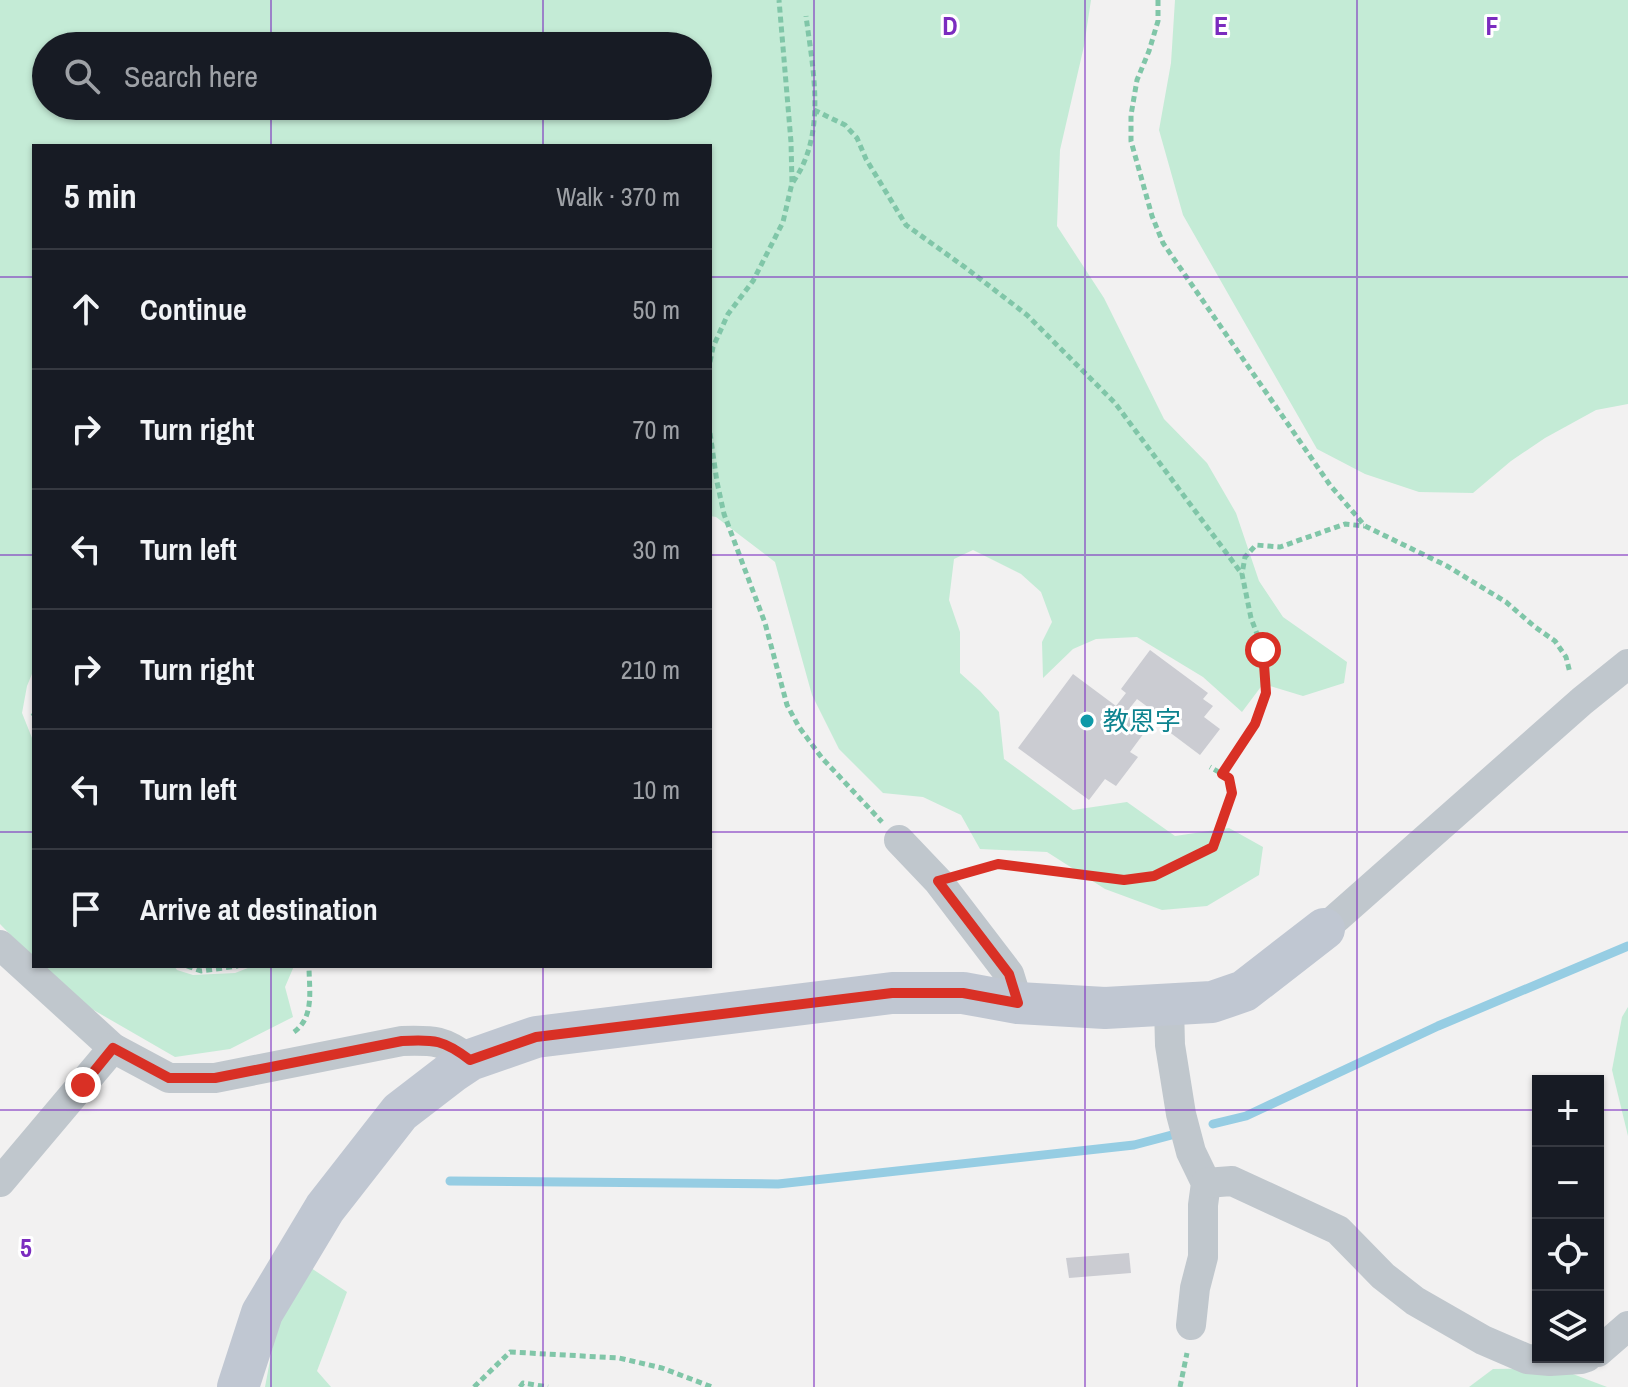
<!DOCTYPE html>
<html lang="en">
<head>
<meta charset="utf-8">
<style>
  body { margin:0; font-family:"Archivo Narrow","Noto Sans JP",sans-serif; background:#20242c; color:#f1f3f6 }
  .controls { position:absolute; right:24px; bottom:24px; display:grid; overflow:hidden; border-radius:0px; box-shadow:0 2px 6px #0004 }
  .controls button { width:72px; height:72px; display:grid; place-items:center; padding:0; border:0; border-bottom:2px solid #363941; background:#171b24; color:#f1f3f6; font:40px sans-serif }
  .stop { position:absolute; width:24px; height:24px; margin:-18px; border:6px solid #d93025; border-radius:50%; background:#fff }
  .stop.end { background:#d93025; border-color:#fff; box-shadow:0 2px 8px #0008 }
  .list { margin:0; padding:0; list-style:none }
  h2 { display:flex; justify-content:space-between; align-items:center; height:104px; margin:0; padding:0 32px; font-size:34px }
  h2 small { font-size:26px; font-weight:400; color:#9ea1a6 }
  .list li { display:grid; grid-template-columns:52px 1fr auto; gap:24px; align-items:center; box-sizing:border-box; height:120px; padding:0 32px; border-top:2px solid #363941 }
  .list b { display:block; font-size:30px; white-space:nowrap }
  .list em { font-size:26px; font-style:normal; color:#9ea1a6 }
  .icon { flex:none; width:44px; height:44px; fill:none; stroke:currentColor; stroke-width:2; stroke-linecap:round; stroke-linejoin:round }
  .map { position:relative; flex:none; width:1628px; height:1387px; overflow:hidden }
  .search { position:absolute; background:#171b24; box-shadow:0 2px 6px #0004; left:32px; top:32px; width:680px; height:88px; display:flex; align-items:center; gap:20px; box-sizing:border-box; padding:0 28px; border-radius:44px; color:#9ea1a6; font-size:30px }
  .panel { position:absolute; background:#171b24; box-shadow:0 2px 6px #0004; left:32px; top:144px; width:680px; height:824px; border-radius:0px }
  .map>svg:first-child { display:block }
  .green { fill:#c4ebd6; fill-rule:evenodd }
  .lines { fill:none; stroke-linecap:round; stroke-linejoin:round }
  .stream { stroke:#96cde3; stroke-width:9 }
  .building { fill:#cbccd2 }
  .path { stroke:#80c6a8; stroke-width:5; stroke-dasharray:6 4; stroke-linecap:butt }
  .street { stroke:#c0c7cd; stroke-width:30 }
  .secondary { stroke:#c0c7d2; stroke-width:42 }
  .route { stroke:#d93025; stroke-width:10 }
  .grid { fill:none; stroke:#7b2cbf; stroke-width:2; stroke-opacity:0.55 }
  .culture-dot { fill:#0f9aa8; stroke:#fff; stroke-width:3 }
  .labels { text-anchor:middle; stroke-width:6; stroke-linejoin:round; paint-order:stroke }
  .culture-label { font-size:26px; fill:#0d838f; stroke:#fff; text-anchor:start }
  .grid-label { font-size:26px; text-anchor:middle; font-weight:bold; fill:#7b2cbf; stroke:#fff; stroke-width:6; stroke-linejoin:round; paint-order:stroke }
</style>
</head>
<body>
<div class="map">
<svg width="1628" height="1387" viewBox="0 0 1628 1387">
  <rect width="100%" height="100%" fill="#f2f1f1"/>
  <g class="green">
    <path d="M0 0H1091L1084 46 1060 150 1057 226 1104 298 1164 419 1207 463 1236 513 1259 581 1283 617 1347 662 1344 683 1303 696 1263 684 1242 712 1203 677 1137 637 1096 639 1073 649 1043 678 1042 642 1052 622 1041 592 1021 574 973 550 954 559 949 600 960 632V673L980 691 999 712 1004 759 1073 810 1127 802 1175 836 1229 828 1263 847 1259 875 1207 906 1162 910 1105 889 1047 852 980 849 961 815 923 797 883 793 839 749 812 695 775 562 716 517 710 516V146H34V669L27 686 22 713 34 743V959L0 924ZM46 46H698V106H46Z"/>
    <polygon points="1175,0 1628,0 1628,404 1596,410 1545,438 1511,461 1473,493 1419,492 1365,474 1317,449 1183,215 1159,130 1171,63"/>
    <polygon points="41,966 174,966 177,970 193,975 235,973 253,966 294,966 285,987 293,1017 230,1049 175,1057 71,997"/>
    <polygon points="1628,1007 1628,1136 1612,1070 1622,1017"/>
    <polygon points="311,1268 347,1292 317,1371 331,1387 265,1387 277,1323"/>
    <polygon points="1557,1368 1607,1387 1469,1387 1493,1369"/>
  </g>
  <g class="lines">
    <g class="stream">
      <polyline points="1213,1124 1246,1116 1438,1026 1628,946"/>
      <polyline points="450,1181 778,1184 1134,1145 1183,1132"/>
    </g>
  </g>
  <g class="building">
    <polygon points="1150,650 1208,693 1203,699 1213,706 1204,717 1220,729 1200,755 1168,731 1172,725 1137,699 1125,714 1147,729 1130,752 1138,757 1116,786 1105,779 1089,800 1018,748 1073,674 1116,706 1126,693 1121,689"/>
    <polygon points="1129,1253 1131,1273 1069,1278 1066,1258"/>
  </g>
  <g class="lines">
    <g class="path">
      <polyline points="1158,0 1158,21 1149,51 1137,80 1131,115 1131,141 1152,216 1163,243 1330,485 1365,526 1447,566 1506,602 1535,627 1555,641 1566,657 1570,673"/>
      <polyline points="814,110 845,125 857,138 866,159 906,225 966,268 1027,315 1115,403 1242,574"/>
      <path d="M793 182C827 134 813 70 806 16"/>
      <polyline points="710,362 713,347 728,314 753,281 783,222 792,183 791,142 779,0"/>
      <polyline points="710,433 717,482 724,514 765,623 787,705 799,727 822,758 882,822"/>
      <polyline points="33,713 34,715"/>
      <polyline points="1222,774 1255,724 1266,693 1263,650 1251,618 1242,574 1245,557 1256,545 1280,547 1345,524 1364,526"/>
      <polyline points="966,873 998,864 1124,880 1154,876 1213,847 1232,793 1229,778 1210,767"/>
      <polyline points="187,966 201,971 238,966"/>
      <path d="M294 1032C315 1017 309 989 309 966"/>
      <polyline points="474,1387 510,1352 619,1358 662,1368 712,1387"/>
      <polyline points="520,1387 523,1383 548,1387"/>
      <polyline points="1180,1387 1187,1353"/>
    </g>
    <g class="street">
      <polyline points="899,840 938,881 1009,974 1018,1003"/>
      <polyline points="1324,929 1582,701 1628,664"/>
      <path d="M0 945 113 1048 169 1078H215L402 1041C434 1040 444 1040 470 1060"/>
      <polyline points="1169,1006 1170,1045 1181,1114 1191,1152 1206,1183 1203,1205 1203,1257 1195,1288 1191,1325"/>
      <polyline points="0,1182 113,1048"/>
      <polyline points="1206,1183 1232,1181 1338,1230 1383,1276 1415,1301 1483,1340 1527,1359 1550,1361 1581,1359 1587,1357"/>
      <polyline points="1598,1352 1628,1326"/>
    </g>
    <polyline class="secondary" points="238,1387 262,1313 325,1208 400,1112 452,1072 470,1060 536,1037 892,993 963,993 1018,1003 1105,1008 1212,1002 1244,991 1324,929"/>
  </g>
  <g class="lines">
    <path class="route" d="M83 1085 113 1048 169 1078H215L402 1041C434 1039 444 1040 470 1060L536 1037 892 993H963L1018 1003 1009 974 938 881 998 864 1124 880 1154 876 1213 847 1232 793 1229 778 1222 774 1255 724 1266 693 1263 650"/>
  </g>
  <path class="grid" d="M271 0V46M543 0V46M814 0V1387M1085 0V1387M1357 0V1387M271 106V146M543 106V146M0 277H34M710 277H1628M0 555H34M710 555H1628M0 832H34M710 832H1628M271 966V1387M543 966V1387M0 1110H1538M1598 1110H1628"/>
  <circle class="culture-dot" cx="1087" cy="721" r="8"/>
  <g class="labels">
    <g class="culture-label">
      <text x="1103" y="730">教恩字</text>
    </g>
  </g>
  <g class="grid-label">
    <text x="950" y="35">D</text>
    <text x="1221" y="35">E</text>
    <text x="1492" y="35">F</text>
    <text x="26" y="1257">5</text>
  </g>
</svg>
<div class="controls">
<button>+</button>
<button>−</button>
<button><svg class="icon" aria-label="locate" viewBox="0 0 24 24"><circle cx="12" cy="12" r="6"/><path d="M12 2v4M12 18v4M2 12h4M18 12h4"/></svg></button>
<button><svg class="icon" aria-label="layers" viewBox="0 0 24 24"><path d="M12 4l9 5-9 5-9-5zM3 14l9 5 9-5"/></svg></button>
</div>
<div class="stop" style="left:1263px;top:650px"></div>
<div class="stop end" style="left:83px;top:1085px"></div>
<div class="search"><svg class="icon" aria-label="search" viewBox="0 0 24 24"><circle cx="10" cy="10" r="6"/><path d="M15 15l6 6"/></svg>Search here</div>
<section class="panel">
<h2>5 min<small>Walk · 370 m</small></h2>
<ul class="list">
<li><svg class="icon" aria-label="ahead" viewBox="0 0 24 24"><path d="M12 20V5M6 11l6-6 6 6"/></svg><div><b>Continue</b></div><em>50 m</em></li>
<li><svg class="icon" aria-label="right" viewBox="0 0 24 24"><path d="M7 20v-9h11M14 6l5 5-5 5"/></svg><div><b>Turn right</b></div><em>70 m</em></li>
<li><svg class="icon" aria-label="left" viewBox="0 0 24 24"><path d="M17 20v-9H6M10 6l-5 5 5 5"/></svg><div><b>Turn left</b></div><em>30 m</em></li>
<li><svg class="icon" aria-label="right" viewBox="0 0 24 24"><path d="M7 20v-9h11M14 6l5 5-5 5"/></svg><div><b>Turn right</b></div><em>210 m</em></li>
<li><svg class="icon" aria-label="left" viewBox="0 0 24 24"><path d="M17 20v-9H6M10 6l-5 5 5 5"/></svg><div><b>Turn left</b></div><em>10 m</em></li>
<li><svg class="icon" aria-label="arrive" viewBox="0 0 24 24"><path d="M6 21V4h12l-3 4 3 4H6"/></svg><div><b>Arrive at destination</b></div></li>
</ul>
</section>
</div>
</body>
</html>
